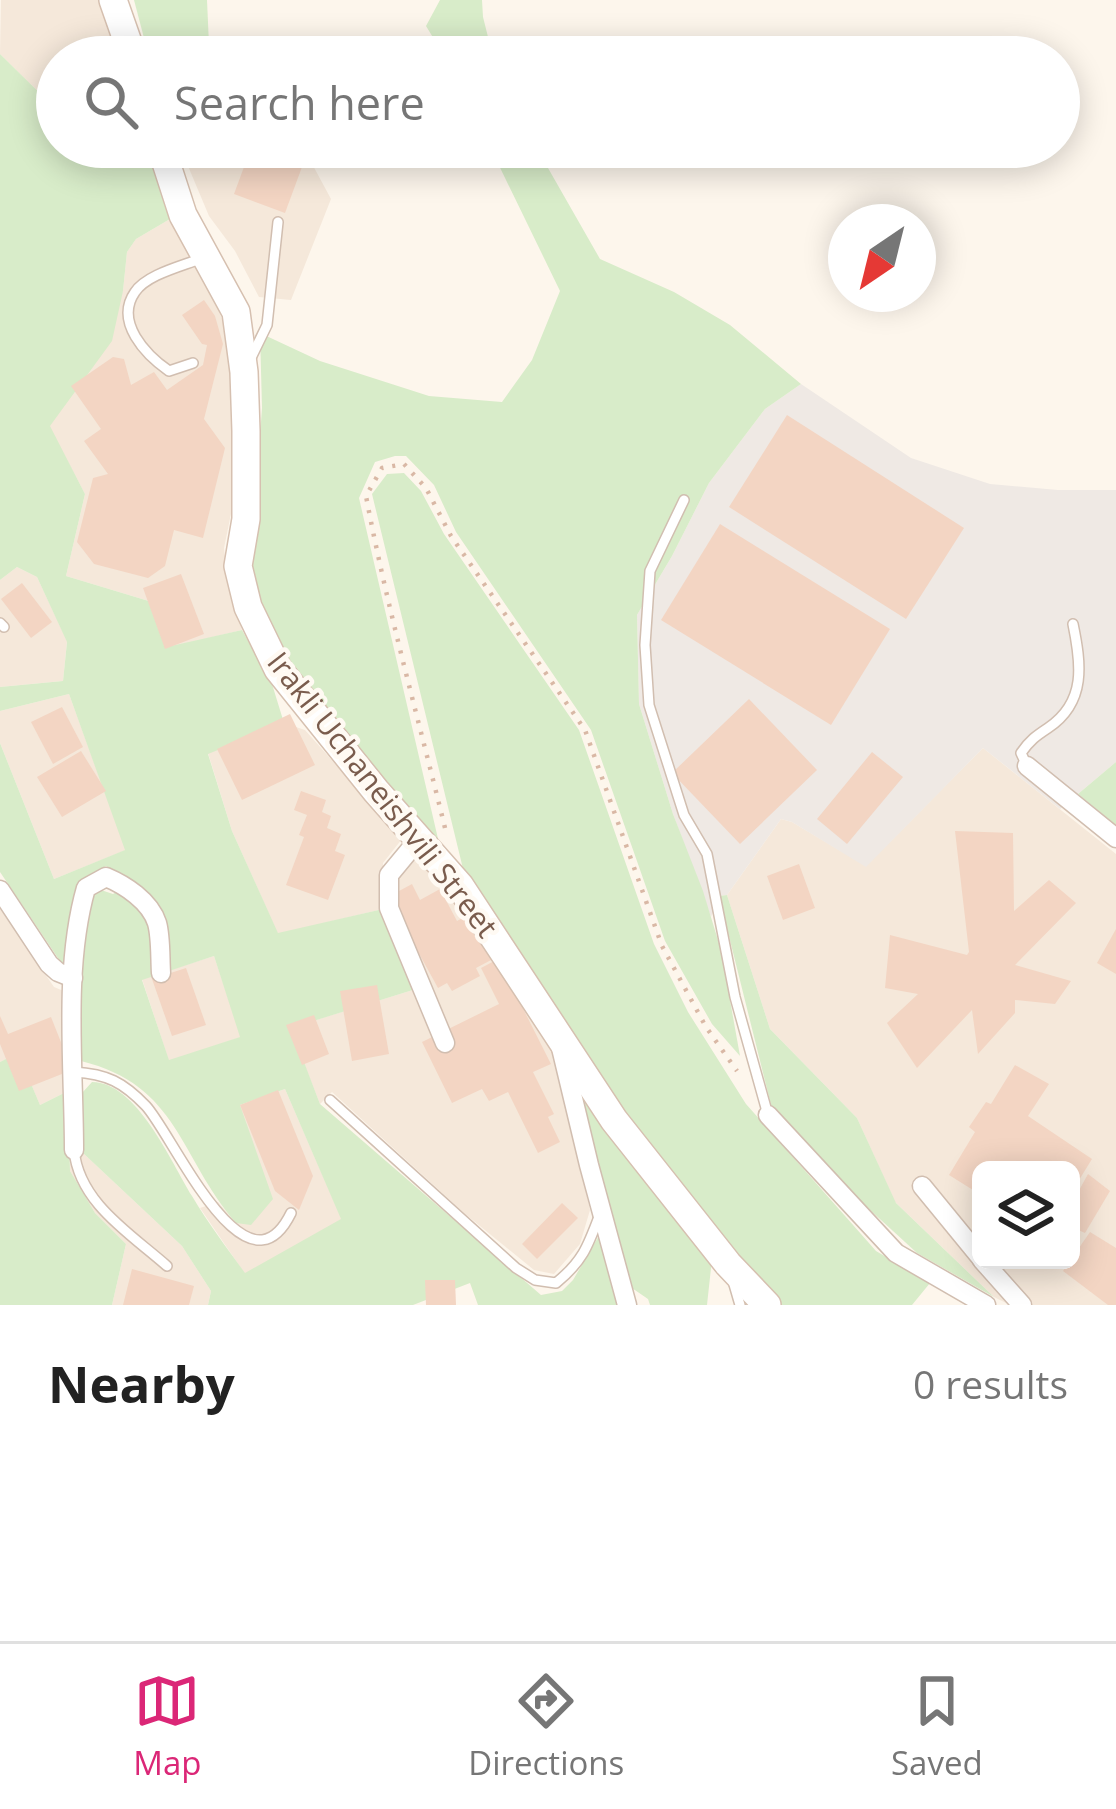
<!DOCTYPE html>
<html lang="en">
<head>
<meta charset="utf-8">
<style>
  body { margin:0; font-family:"Open Sans",sans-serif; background:#f6f6f6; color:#222 }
  .controls { position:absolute; right:36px; bottom:36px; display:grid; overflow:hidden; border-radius:18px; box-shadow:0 6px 30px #0003 }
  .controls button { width:108px; height:108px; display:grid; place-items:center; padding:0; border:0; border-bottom:3px solid #e0e0e0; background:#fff; color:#222; font:60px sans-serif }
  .compass { position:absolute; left:828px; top:204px; width:108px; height:108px; border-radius:50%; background:#fff; box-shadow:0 6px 30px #0003; rotate:215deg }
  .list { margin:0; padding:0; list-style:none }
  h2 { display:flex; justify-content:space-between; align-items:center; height:156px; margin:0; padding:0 48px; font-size:51px }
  h2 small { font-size:39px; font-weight:400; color:#767676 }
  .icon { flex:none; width:66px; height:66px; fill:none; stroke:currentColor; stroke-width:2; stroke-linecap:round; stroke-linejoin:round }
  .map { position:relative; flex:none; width:1116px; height:1305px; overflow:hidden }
  .search { position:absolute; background:#fff; box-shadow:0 6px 30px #0003; left:36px; right:36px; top:36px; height:132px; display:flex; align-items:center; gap:30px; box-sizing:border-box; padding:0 42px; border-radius:66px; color:#767676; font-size:45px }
  .sheet { height:336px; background:#fff }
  nav { display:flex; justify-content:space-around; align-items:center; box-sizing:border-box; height:168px; border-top:3px solid #e0e0e0; background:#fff; font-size:33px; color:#767676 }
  nav a { display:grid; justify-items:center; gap:6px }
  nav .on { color:#db2777 }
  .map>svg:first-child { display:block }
  .residential { fill:#f5e8da; fill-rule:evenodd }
  .industrial { fill:#efe9e4 }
  .green { fill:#d8ecc9; fill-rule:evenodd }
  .building { fill:#f3d5c3 }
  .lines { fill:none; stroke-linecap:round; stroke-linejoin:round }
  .lane-casing { stroke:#d1beb0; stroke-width:12 }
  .street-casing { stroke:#d1beb0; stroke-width:21 }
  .secondary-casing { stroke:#d6c0b0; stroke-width:30 }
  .path { stroke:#d9b8a5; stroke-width:4.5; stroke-dasharray:3 9; stroke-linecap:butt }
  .lane { stroke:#fff; stroke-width:9 }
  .street { stroke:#fff; stroke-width:18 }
  .secondary { stroke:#fff; stroke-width:27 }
  .labels { text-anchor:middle; stroke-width:9; stroke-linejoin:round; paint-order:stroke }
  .street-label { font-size:30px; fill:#7a5c4d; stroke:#fffaf3 }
</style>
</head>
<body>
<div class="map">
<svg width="1116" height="1305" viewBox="0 0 1116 1305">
  <rect width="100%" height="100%" fill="#fdf6ec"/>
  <g class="residential">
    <polygon points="1,0 99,0 117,57 57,57 57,110 0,54"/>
    <polygon points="180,147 303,147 331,199 291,300 259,297 235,251 209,216"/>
    <polygon points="170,219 208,285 231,341 233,504 224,548 227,577 242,630 171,647 152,602 66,576 85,494 49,426 62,408 123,291 127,252 136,239"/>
    <polygon points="17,567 37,577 67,641 63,681 0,687 0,580"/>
    <polygon points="69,694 126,850 54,879 0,743 0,711"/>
    <polygon points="284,723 305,730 402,839 383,863 383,909 278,934 232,831 208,753"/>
    <path d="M983 748 1116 854V1305H1010L994 1297 895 1202 857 1118 770 1029 727 895 781 819 792 822 866 866ZM981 1170H1071V1260H981Z"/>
    <polygon points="416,859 457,901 554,1045 590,1210 580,1244 554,1274 534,1270 464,1213 332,1092 320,1104 290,1028 416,989 396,903 394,882 405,863"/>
    <polygon points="0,909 54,987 66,992 68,1091 40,1105 18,1054 0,1062"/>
    <polygon points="214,956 241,1037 169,1061 142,979"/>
    <polygon points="285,1089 342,1220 245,1274 200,1208 218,1202 236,1223 240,1105"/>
    <polygon points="70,1153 83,1153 182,1246 211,1291 208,1305 112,1305 126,1244 95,1213 78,1186 70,1171"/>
  </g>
  <polygon class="industrial" points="801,384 911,458 990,484 1058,490 1116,490 1116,762 1060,809 983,748 866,867 792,822 781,819 727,895 719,896 711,917 673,814 639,704 637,615 672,556 709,483 765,409"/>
  <g class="green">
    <polygon points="134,0 207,0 209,45 187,57 149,57"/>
    <polygon points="440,0 482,0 483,17 493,57 445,57 426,26"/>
    <path d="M0 54 57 110V147H94L100 152 103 147H147L170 219 136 239 127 252 123 291 112 341 50 426 85 494 66 576 152 602 171 646 242 630 272 684 284 723 208 754 232 831 278 933 383 909 416 989 291 1028 320 1104 541 1295 562 1291 573 1280 600 1234 619 1305H478L470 1283 413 1305H208L211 1291 182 1246 83 1153 82 1093 92 1082C137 1082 171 1162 192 1196 208 1223 227 1248 245 1273L341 1219 285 1089 240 1105 273 1199 251 1225 236 1223C179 1157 179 1085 81 1061L78 954 87 901 98 889 113 894 132 883 106 866 83 879 77 890 72 903 64 967 0 872V743L54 879 125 850 69 694 0 711V687L63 681 67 642 37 577 17 567 0 580ZM214 956 240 1037 169 1060 142 980Z"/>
    <polygon points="490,147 536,147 600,259 674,292 730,325 801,384 765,409 709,483 672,556 637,615 639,704 673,814 703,891 721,950 740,1056 712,1024 665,941 591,730 456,532 434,485 406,456 395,456 375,462 359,498 442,856 303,687 249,586 262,408 260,333 320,361 429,396 502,402 532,360 560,291"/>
    <polygon points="404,473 421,491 444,534 579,730 654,944 688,1012 746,1104 876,1251 930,1283 912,1305 782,1305 692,1207 616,1109 465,877 372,494 387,474"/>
    <polygon points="1116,762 1116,825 1078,794"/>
    <polygon points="727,895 770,1029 857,1118 896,1203 994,1297 917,1253 857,1198 772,1109 719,896"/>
    <polygon points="18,1053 40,1105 68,1091 70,1171 95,1213 126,1244 112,1305 0,1305 0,1062"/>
    <polygon points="572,1073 712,1259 707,1305 650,1305 648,1299 629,1286"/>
  </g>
  <g class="building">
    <polygon points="251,148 302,167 285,213 234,194"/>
    <polygon points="204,300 215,316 223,344 204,419 225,448 203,538 174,530 165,566 148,578 94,564 77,542 93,478 108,474 84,441 101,429 71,386 113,357 124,359 131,385 154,372 167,390 203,365 207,345 202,344 182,315"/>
    <polygon points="787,415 964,528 906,619 729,507"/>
    <polygon points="720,524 890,629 831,725 661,620"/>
    <polygon points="181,574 204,634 165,649 143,588"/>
    <polygon points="22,583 52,622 31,638 1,599"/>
    <polygon points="749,699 817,770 740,844 672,773"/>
    <polygon points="62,707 83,747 53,764 31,722"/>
    <polygon points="290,714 315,765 242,800 217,749"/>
    <polygon points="81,751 106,791 62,817 37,777"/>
    <polygon points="872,752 903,777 847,844 817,819"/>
    <polygon points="301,791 326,800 322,812 331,816 327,828 341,834 335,851 345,855 328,900 286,885 304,837 299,835 307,815 294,810"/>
    <polygon points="955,831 1013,833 1014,911 1049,880 1076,903 1015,965 1071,981 1055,1004 1015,1000 1015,1013 978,1054 972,1010 917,1068 887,1023 918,994 885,988 890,935 967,955 969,952"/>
    <polygon points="799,864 815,908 783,920 767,876"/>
    <polygon points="412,884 420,900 440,889 457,921 468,915 493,959 476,968 480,976 452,991 447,983 438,988 388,897"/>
    <polygon points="1116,929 1116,974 1097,963"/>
    <polygon points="498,959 551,1064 533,1072 554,1114 548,1117 560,1142 538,1153 508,1092 489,1101 482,1089 452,1103 422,1042 499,1004 481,968"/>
    <polygon points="186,968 206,1025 172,1036 152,979"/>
    <polygon points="377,985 389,1054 352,1061 340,991"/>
    <polygon points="314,1015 329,1054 302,1065 286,1025"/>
    <polygon points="0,1016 8,1034 51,1017 72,1070 19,1091 0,1044"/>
    <polygon points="1015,1065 1049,1084 1028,1116 1092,1159 1071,1193 1071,1170 981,1170 981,1195 949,1175 975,1132 969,1127 986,1102 991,1104"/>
    <polygon points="278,1090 313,1176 299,1210 275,1191 240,1105"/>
    <polygon points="1088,1174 1110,1191 1085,1233 1076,1229 1071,1240 1071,1205"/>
    <polygon points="562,1203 578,1218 537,1259 522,1244"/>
    <polygon points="1090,1232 1116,1248 1116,1305 1108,1305 1063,1271"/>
    <polygon points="132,1269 194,1286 189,1305 123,1305"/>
    <polygon points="425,1280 455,1280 456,1305 426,1305"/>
  </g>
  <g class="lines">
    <defs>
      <g id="lane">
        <polyline points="249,362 267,325 278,222"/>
        <path d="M193 363 169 371C146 355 114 322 135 292 147 274 183 266 202 258"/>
        <polyline points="684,500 650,571 645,645 649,705 684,815 707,854 735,997 768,1115"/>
        <polyline points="0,623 4,627"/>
        <path d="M1027 766 1021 753C1030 740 1036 736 1048 728 1087 702 1081 663 1073 624"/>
        <path d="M74 1072C107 1074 123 1082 146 1106 173 1135 246 1305 291 1213"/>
        <path d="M330 1100 516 1268 535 1280 556 1283C583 1261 588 1246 600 1214"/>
        <path d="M74 1150C79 1203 131 1234 167 1266"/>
        <polyline points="733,1281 740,1305"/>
      </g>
      <g id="street">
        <polyline points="1027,766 1116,838"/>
        <polyline points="418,840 389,875 389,908 445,1043"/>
        <polyline points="0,890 49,964 58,972 73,978"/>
        <polyline points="561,1048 589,1165 627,1305"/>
        <polyline points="768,1115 896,1253 986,1305"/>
        <path d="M74 1150C74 1067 63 968 86 888L106 877C125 885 150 901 157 923 161 937 160 957 161 973"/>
        <polyline points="922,1186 981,1258"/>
        <polyline points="982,1260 1022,1305"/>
      </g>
      <g id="secondary">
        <polyline points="113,0 133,57"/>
        <polyline points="161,147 183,215 236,312 244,372 246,431 246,519 238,566 248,607 278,669 376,791 460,886 614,1120 728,1264 767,1305"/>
      </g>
    </defs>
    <use href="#lane" class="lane-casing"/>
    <use href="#street" class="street-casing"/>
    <use href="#secondary" class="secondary-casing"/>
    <path class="path" d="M445 828C418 717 387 608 366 496L382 468 404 464 426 488 451 536 585 730 662 946 706 1027 737 1071"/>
    <use href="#lane" class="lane"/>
    <use href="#street" class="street"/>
    <use href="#secondary" class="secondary"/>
  </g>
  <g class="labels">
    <g class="street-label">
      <text transform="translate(382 795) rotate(52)" y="10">Irakli Uchaneishvili Street</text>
    </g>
  </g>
</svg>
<div class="controls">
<button><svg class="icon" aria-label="layers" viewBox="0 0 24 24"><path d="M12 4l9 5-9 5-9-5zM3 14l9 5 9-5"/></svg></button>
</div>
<svg class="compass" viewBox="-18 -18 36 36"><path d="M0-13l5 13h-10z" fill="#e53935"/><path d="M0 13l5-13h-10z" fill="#767676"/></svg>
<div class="search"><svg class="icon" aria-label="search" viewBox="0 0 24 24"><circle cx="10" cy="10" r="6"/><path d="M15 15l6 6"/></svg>Search here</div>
</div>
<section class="sheet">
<h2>Nearby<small>0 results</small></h2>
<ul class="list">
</ul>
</section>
<nav>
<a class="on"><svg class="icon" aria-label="map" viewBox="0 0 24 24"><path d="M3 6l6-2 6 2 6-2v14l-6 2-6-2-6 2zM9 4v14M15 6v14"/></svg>Map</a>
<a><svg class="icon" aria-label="directions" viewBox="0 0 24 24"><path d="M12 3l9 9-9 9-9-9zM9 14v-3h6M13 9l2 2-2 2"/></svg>Directions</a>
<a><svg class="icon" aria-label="saved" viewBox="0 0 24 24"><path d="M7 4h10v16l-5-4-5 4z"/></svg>Saved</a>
</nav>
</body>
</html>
